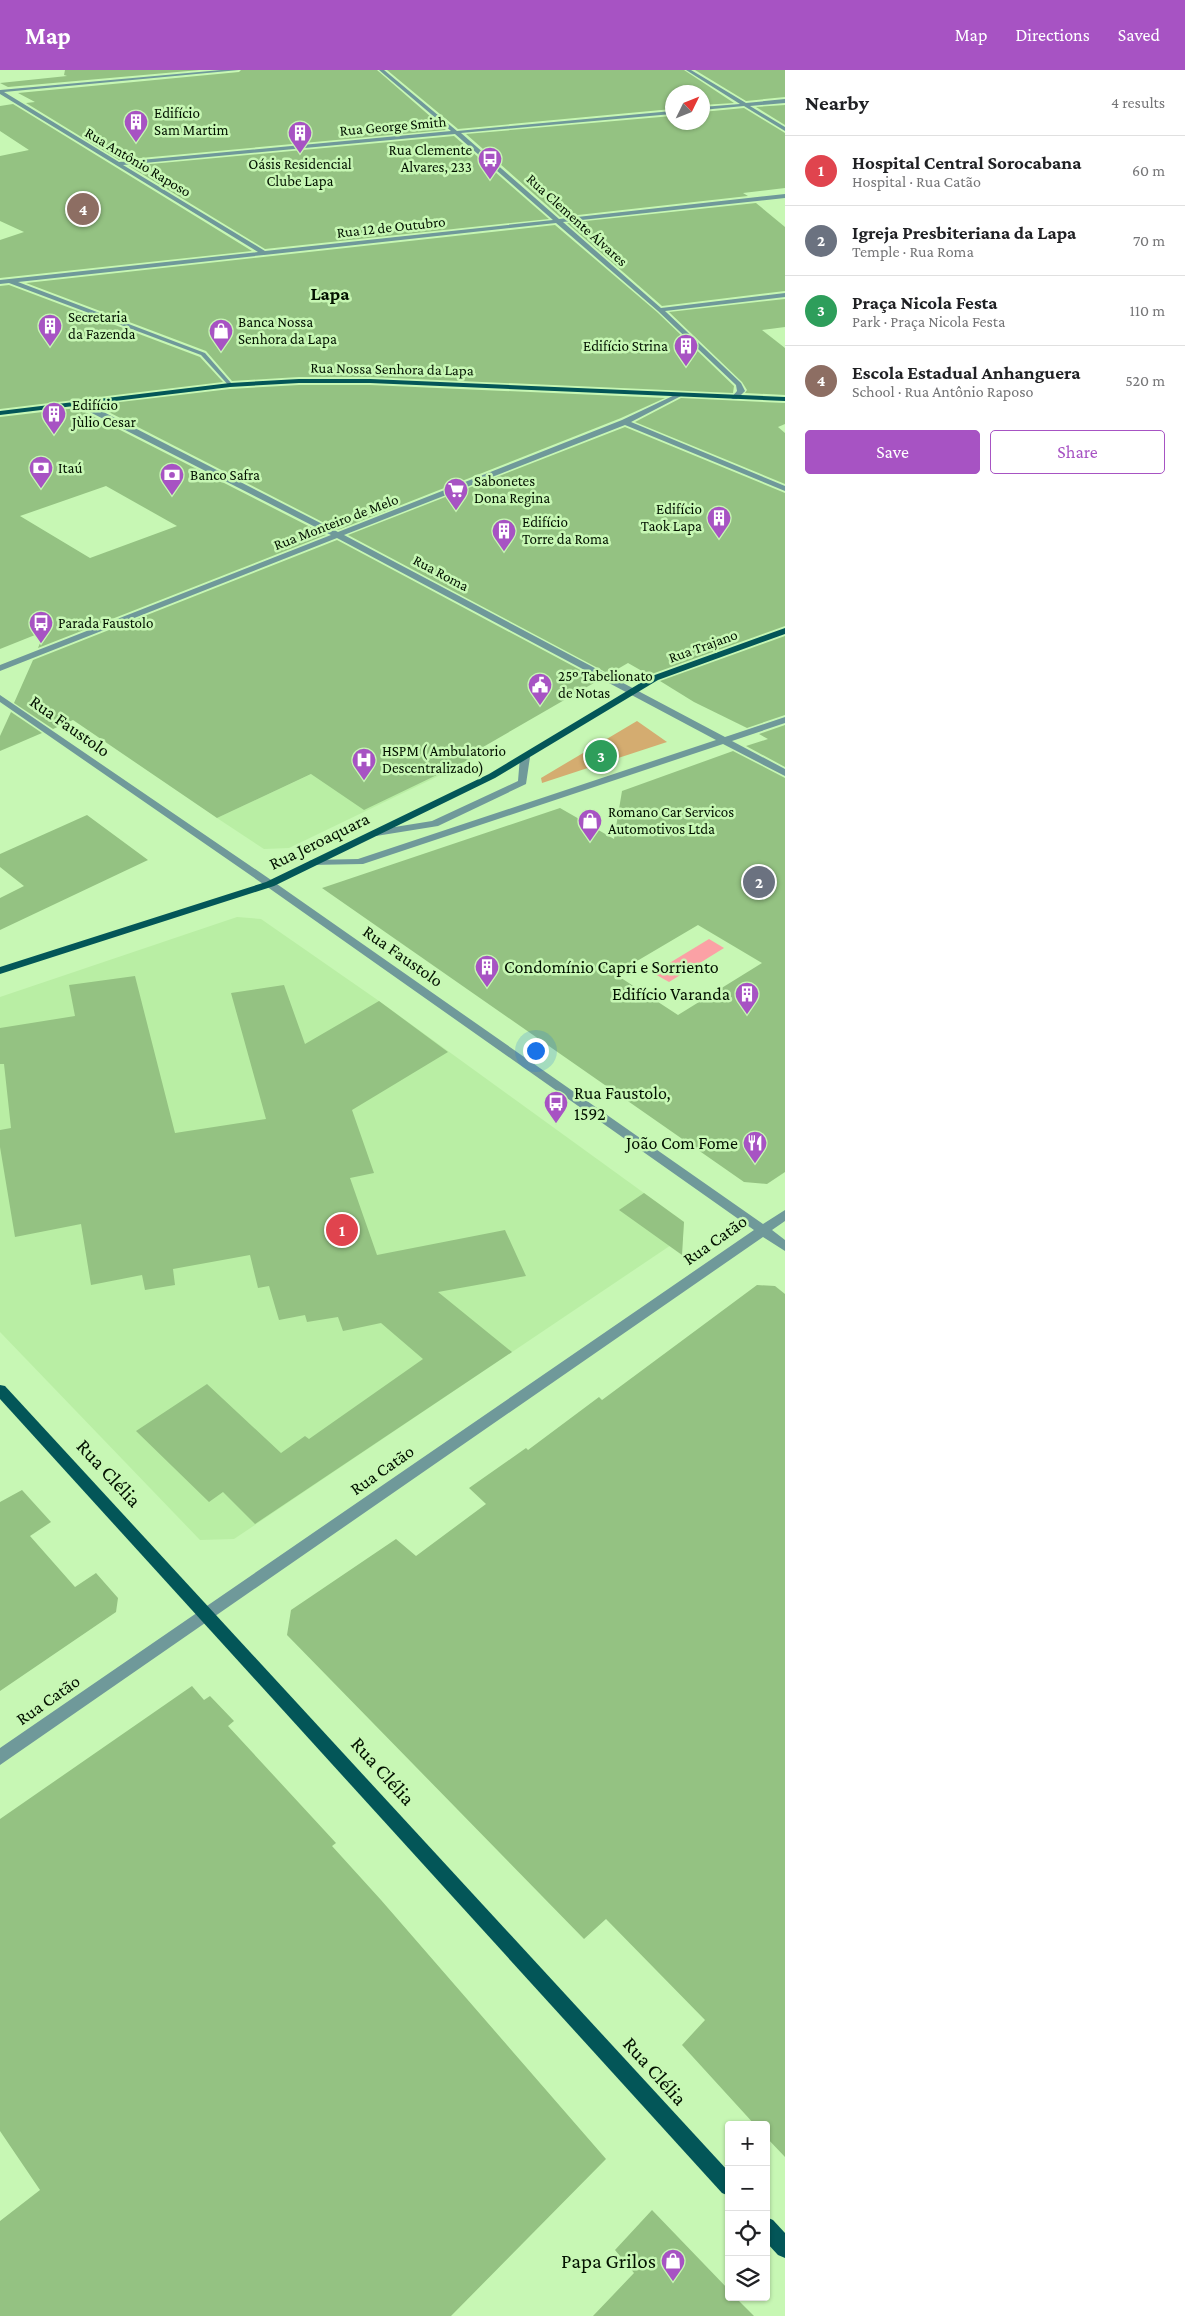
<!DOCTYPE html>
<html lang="en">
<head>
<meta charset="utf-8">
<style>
  body { margin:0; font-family:"Crimson Pro",serif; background:#f2f2f2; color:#202124 }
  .controls { position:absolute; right:15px; bottom:15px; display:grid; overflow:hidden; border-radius:5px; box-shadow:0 1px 4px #0004 }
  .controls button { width:45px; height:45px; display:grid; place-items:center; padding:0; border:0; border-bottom:1px solid #e0e0e0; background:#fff; color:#202124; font:25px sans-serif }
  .compass { position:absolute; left:665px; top:15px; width:45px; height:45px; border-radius:50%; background:#fff; box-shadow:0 1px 4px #0004; rotate:47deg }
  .you { position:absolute; left:535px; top:980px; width:18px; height:18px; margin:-12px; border:4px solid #fff; border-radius:50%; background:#1a73e8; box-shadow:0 0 0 8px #1a73e833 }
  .badge { display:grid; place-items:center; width:32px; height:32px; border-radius:50%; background:#a753c3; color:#fff; font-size:16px; font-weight:700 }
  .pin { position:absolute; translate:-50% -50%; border:2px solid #fff; box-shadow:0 1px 5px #0006 }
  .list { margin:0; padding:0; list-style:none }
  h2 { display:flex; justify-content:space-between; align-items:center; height:65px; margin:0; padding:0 20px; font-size:21px }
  h2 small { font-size:16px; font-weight:400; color:#757577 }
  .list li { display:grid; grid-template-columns:32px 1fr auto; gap:15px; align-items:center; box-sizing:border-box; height:70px; padding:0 20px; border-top:1px solid #e0e0e0 }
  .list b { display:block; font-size:19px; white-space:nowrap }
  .list p { margin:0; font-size:16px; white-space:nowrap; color:#757577 }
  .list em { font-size:16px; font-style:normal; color:#757577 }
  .actions { display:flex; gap:10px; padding:15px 20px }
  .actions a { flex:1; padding:11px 0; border:1px solid #a753c3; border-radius:5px; text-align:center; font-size:18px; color:#a753c3 }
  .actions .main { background:#a753c3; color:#fff }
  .icon { flex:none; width:28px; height:28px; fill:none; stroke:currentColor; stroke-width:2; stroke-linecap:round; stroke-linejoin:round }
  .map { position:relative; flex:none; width:785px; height:2246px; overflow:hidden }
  header { display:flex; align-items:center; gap:30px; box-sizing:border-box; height:70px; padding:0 25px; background:#a753c3; color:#fff }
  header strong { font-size:24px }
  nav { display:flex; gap:28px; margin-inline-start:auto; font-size:18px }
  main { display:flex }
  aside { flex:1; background:#fff }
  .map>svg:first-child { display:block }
  .built { fill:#b9eea4 }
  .green { fill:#d4ac70 }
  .water { fill:#fba1a5 }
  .building { fill:#94c282; fill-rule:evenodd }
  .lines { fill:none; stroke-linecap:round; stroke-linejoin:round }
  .minor { fill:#6f999a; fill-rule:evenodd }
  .major { fill:#035658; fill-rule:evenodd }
  .labels { text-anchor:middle; stroke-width:5; stroke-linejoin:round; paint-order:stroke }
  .far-poi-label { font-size:15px; fill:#031200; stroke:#c7f7b4; text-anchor:start }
  .far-street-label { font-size:15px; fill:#031200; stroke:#c7f7b4 }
  .street-label { font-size:18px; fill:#031200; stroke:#c7f7b4 }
  .poi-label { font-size:18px; fill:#031200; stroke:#c7f7b4; text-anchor:start }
  .far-district-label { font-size:19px; font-weight:bold; fill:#031200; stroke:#c7f7b4 }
  .near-street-label { font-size:21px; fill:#031200; stroke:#c7f7b4 }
  .near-poi-label { font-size:21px; fill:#031200; stroke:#c7f7b4; text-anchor:end }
</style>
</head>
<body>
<header>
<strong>Map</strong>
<nav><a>Map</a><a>Directions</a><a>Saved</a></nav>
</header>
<main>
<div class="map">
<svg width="785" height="2246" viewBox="0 0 785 2246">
  <rect width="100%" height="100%" fill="#c7f7b4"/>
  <g class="built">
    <polygon points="419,654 478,687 289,778 264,779 217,748"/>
    <polygon points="237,847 261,849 379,931 684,1152 683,1167 234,1469 200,1470 0,1262 0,927"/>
  </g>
  <polygon class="green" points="637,651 667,672 542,713 541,708"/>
  <polygon class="water" points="709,869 724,878 669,912 653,903"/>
  <g class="building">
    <polygon points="65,0 200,0 8,17 0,13 67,6 64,5"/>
    <polygon points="241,0 377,0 446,60 119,90 26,33 35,32 18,23 239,2"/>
    <polygon points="387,0 684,0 734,33 702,35 702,22 672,22 672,39 458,59"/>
    <polygon points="695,0 785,0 785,27 746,31"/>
    <polygon points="13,34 252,181 0,208 0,170 24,162 0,151 0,86 29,80 0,61 0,36"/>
    <polygon points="785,35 785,55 756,37"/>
    <polygon points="744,38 785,63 785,118 743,123 748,126 560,147 466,64 672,46 672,52 702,52 702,42"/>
    <polygon points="454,66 549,149 265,179 129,96"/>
    <polygon points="756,133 785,157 785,221 662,236 567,153"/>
    <polygon points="555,155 657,242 734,316 733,323 370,307 299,307 232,311 206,281 26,213"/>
    <polygon points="9,215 200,287 223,312 0,339 0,216"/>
    <polygon points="785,229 785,257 762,260 785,278 785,325 745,323 747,320 742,312 669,242"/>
    <polygon points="299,315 370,315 665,328 621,348 338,460 95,335 230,319"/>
    <polygon points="681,328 785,333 785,354 778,357 785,363 785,414 635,352"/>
    <path d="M77 338 326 465 38 578 45 561 0 579V347ZM106 416 177 456 90 488 20 446Z"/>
    <polygon points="625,357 785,423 785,556 649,605 628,593 609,604 348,465"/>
    <polygon points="337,470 599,610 464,688 468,690 364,740 311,704 217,748 73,650 53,659 14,633 33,590"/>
    <polygon points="785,566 785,645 747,658 694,632 660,611"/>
    <polygon points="11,642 42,663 0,681 0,666"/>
    <polygon points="785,655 785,697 746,676 768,669 759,664"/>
    <path d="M733 681 785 708V1102L767 1114 744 1112 322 818 560 738 614 769 622 721ZM698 855 762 893 678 945 615 904Z"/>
    <polygon points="87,745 148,790 0,860 0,828 24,816 0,797 0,784"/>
    <polygon points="135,906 175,1063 266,1049 231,923 284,915 305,974 379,931 448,982 352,1040 374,1103 350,1108 377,1185 505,1160 526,1206 438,1222 512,1282 255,1454 223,1422 209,1432 136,1361 207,1314 281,1383 305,1366 309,1369 423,1289 381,1253 343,1261 338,1247 307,1252 305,1245 279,1250 269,1216 258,1218 250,1185 173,1199 175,1215 145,1220 142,1205 91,1215 81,1154 15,1167 0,1077 0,1060 11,1058 4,994 0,994 0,958 75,946 69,915"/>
    <polygon points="644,1123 684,1152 682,1185 619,1140"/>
    <polygon points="757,1215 775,1216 785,1224 785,2087 766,2067 766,2055 755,2055 682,1975 705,1950 606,1849 584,1869 287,1565 291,1540 396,1469 416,1486 486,1434 469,1418 526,1378 528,1380 599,1327 602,1330"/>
    <polygon points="22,1420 51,1452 30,1466 75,1517 96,1503 118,1528 116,1542 0,1621 0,1432"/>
    <polygon points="192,1616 204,1630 210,1626 234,1651 228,1656 336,1773 332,1776 381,1830 606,2089 451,2246 0,2246 0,2151 40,2120 0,2061 0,1749"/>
    <polygon points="652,2140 729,2220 729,2227 735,2227 754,2246 593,2246 634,2203 615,2180"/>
  </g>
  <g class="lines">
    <g class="minor">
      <path d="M221 0H239L4 22 119 92 451 61 379 0H384L457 61 672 41V44L461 63 559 149 785 124V128L563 152 661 238 785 223V227L665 241 741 313 745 321 737 329H733L731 328 737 321 736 315 658 241 556 153 18 212 205 283 232 314V316L230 317 201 285 9 213 0 214V210L258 182 0 24V20ZM455 64 553 150 265 181 123 95Z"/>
      <polygon points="686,0 691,0 746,33 785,29 785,33 750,36 785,57 785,61 744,36 702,40 702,37 740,34"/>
      <polygon points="679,323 681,324 681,326 631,352 785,416 785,421 625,355 344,465 725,667 785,647 785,653 732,671 785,699 785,706 723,674 363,794 309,795 309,791 313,790 358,789 716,670 337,468 0,601 0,595 331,465 78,336 78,332 84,332 338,462 622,350"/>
      <polygon points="0,625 274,812 763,1154 785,1140 785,1151 772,1160 785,1170 785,1181 763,1167 0,1695 0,1678 754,1160 266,816 0,632"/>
      <polygon points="525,684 530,687 526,714 438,756 376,766 371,763 376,760 432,751 518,711 520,687"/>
    </g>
    <g class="major">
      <polygon points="299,309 370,309 785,327 785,331 370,313 299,313 230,317 0,345 0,341 230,313"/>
      <polygon points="785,558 785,564 658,610 495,708 274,816 0,904 0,897 266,812 489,704 652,606"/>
      <polygon points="0,1315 5,1316 729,2102 729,2126 722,2123 0,1329"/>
      <polygon points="766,2147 773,2150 785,2163 785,2188 778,2185 766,2172"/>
    </g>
  </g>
  <defs>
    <symbol id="building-pin" viewBox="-11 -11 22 30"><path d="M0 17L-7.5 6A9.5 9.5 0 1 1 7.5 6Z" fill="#a753c3" stroke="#c7f7b4"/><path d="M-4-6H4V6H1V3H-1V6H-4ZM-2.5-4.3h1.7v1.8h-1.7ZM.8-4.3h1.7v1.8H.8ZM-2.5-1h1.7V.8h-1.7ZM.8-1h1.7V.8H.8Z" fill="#fff"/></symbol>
    <symbol id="bus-pin" viewBox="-11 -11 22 30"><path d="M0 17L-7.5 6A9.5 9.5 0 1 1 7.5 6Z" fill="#a753c3" stroke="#c7f7b4"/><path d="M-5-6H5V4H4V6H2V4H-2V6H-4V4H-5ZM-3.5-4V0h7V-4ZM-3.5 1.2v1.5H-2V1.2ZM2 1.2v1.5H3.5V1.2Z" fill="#fff"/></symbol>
    <symbol id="shop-pin" viewBox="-11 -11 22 30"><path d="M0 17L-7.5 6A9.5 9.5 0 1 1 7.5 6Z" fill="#a753c3" stroke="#c7f7b4"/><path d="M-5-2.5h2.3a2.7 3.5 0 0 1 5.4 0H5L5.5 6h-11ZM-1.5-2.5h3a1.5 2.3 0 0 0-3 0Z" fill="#fff"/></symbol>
    <symbol id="bank-pin" viewBox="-11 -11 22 30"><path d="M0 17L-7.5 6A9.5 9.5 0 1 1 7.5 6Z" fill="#a753c3" stroke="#c7f7b4"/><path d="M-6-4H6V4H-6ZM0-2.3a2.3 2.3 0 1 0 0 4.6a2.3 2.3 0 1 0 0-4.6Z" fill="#fff"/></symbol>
    <symbol id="supermarket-pin" viewBox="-11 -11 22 30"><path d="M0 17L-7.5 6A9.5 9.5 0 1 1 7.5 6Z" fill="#a753c3" stroke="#c7f7b4"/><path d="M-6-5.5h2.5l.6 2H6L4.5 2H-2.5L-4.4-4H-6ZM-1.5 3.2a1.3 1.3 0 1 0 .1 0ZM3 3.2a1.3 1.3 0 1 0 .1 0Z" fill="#fff"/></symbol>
    <symbol id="civic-pin" viewBox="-11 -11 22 30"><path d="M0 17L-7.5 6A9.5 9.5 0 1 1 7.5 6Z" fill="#a753c3" stroke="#c7f7b4"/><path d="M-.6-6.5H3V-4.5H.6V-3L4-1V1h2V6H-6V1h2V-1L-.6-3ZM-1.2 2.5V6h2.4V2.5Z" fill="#fff"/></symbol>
    <symbol id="hospital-pin" viewBox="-11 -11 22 30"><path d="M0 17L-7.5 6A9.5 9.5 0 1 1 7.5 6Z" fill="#a753c3" stroke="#c7f7b4"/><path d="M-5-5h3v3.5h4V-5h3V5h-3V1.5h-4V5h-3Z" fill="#fff"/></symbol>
    <symbol id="restaurant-pin" viewBox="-11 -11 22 30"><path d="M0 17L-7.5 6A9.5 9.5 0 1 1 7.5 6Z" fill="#a753c3" stroke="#c7f7b4"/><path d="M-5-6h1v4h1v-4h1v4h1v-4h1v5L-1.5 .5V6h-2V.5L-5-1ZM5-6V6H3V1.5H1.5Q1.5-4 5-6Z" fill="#fff"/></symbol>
  </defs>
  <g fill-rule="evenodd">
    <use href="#building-pin" x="122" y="38" width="28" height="38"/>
    <use href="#building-pin" x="286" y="49" width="28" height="38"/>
    <use href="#bus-pin" x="476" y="75" width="28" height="38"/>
    <use href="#building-pin" x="36" y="242" width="28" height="38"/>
    <use href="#shop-pin" x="207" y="247" width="28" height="38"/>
    <use href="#building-pin" x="672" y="262" width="28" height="38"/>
    <use href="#building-pin" x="40" y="330" width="28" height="38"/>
    <use href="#bank-pin" x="27" y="384" width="28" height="38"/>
    <use href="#bank-pin" x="158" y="391" width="28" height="38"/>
    <use href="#supermarket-pin" x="442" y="406" width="28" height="38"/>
    <use href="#building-pin" x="705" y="434" width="28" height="38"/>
    <use href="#building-pin" x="490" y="447" width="28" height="38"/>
    <use href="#bus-pin" x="27" y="539" width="28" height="38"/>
    <use href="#civic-pin" x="526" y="601" width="28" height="38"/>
    <use href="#hospital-pin" x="350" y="676" width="28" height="38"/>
    <use href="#shop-pin" x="576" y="737" width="28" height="38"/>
    <use href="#building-pin" x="473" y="883" width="28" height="38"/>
    <use href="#building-pin" x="733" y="910" width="28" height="38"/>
    <use href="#bus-pin" x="542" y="1019" width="28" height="38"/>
    <use href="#restaurant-pin" x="741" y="1059" width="28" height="38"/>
    <use href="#shop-pin" x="659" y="2177" width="28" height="38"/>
  </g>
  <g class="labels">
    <g class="far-poi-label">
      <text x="154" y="48">Edifício<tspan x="154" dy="17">Sam Martim</tspan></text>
      <text x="472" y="85" text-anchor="end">Rua Clemente<tspan x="472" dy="17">Alvares, 233</tspan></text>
      <text x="300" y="99" text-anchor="middle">Oásis Residencial<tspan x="300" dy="17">Clube Lapa</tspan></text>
      <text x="68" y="252">Secretaria<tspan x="68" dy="17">da Fazenda</tspan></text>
      <text x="238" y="257">Banca Nossa<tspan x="238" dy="17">Senhora da Lapa</tspan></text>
      <text x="668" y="281" text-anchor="end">Edifício Strina</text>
      <text x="72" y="340">Edifício<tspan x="72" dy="17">Jùlio Cesar</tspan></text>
      <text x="58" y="403">Itaú</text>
      <text x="190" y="410">Banco Safra</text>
      <text x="474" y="416">Sabonetes<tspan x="474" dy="17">Dona Regina</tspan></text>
      <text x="702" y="444" text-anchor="end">Edifício<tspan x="702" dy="17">Taok Lapa</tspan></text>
      <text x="522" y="457">Edifício<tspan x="522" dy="17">Torre da Roma</tspan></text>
      <text x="58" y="558">Parada Faustolo</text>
      <text x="558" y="611">25º Tabelionato<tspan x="558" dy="17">de Notas</tspan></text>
      <text x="382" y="686">HSPM ( Ambulatorio<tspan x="382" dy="17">Descentralizado)</tspan></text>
      <text x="608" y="747">Romano Car Servicos<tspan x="608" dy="17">Automotivos Ltda</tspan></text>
    </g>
    <g class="far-street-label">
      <text transform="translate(393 56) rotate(-5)" y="5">Rua George Smith</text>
      <text transform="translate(138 92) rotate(31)" y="5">Rua Antônio Raposo</text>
      <text transform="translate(577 150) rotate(42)" y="5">Rua Clemente Álvares</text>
      <text transform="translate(391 157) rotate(-6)" y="5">Rua 12 de Outubro</text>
      <text transform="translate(392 299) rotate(1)" y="5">Rua Nossa Senhora da Lapa</text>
      <text transform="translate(336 452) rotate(-21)" y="5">Rua Monteiro de Melo</text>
      <text transform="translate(441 503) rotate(28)" y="5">Rua Roma</text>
      <text transform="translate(703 576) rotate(-20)" y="5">Rua Trajano</text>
    </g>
    <g class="street-label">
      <text transform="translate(70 656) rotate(35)" y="6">Rua Faustolo</text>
      <text transform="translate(319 771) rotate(-26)" y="6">Rua Jeroaquara</text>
      <text transform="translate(403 886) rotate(35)" y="6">Rua Faustolo</text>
      <text transform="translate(715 1170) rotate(-35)" y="6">Rua Catão</text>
      <text transform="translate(382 1400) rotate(-35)" y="6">Rua Catão</text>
      <text transform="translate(48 1630) rotate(-35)" y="6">Rua Catão</text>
    </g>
    <g class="poi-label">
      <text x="504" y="903">Condomínio Capri e Sorriento</text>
      <text x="730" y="930" text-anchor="end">Edifício Varanda</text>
      <text x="574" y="1029">Rua Faustolo,<tspan x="574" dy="21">1592</tspan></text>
      <text x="738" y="1079" text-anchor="end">João Com Fome</text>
    </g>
    <g class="far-district-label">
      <text x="330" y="230">Lapa</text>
    </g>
    <g class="near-street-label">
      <text transform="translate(109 1403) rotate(47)" y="7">Rua Clélia</text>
      <text transform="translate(383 1701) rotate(48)" y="7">Rua Clélia</text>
      <text transform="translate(655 2001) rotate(48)" y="7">Rua Clélia</text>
    </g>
    <g class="near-poi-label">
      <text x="656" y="2198">Papa Grilos</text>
    </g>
  </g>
</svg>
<div class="controls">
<button>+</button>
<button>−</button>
<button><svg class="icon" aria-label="locate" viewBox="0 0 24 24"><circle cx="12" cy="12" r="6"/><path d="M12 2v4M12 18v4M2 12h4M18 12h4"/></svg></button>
<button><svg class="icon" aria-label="layers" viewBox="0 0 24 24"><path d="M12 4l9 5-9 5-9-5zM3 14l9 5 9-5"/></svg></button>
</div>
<svg class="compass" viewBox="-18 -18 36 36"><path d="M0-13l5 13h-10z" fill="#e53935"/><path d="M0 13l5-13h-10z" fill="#757577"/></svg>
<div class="you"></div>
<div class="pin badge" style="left:342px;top:1160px;background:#e0444e">1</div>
<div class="pin badge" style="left:759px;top:812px;background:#6b7280">2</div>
<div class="pin badge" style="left:601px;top:686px;background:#2e9e5b">3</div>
<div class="pin badge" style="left:83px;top:139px;background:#8d6e63">4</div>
</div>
<aside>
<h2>Nearby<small>4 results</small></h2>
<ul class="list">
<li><span class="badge" style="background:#e0444e">1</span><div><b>Hospital Central Sorocabana</b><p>Hospital · Rua Catão</p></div><em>60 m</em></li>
<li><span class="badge" style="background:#6b7280">2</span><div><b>Igreja Presbiteriana da Lapa</b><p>Temple · Rua Roma</p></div><em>70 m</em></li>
<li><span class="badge" style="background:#2e9e5b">3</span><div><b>Praça Nicola Festa</b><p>Park · Praça Nicola Festa</p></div><em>110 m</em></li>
<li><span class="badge" style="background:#8d6e63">4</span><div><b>Escola Estadual Anhanguera</b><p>School · Rua Antônio Raposo</p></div><em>520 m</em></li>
</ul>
<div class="actions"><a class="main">Save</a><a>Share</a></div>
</aside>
</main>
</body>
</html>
